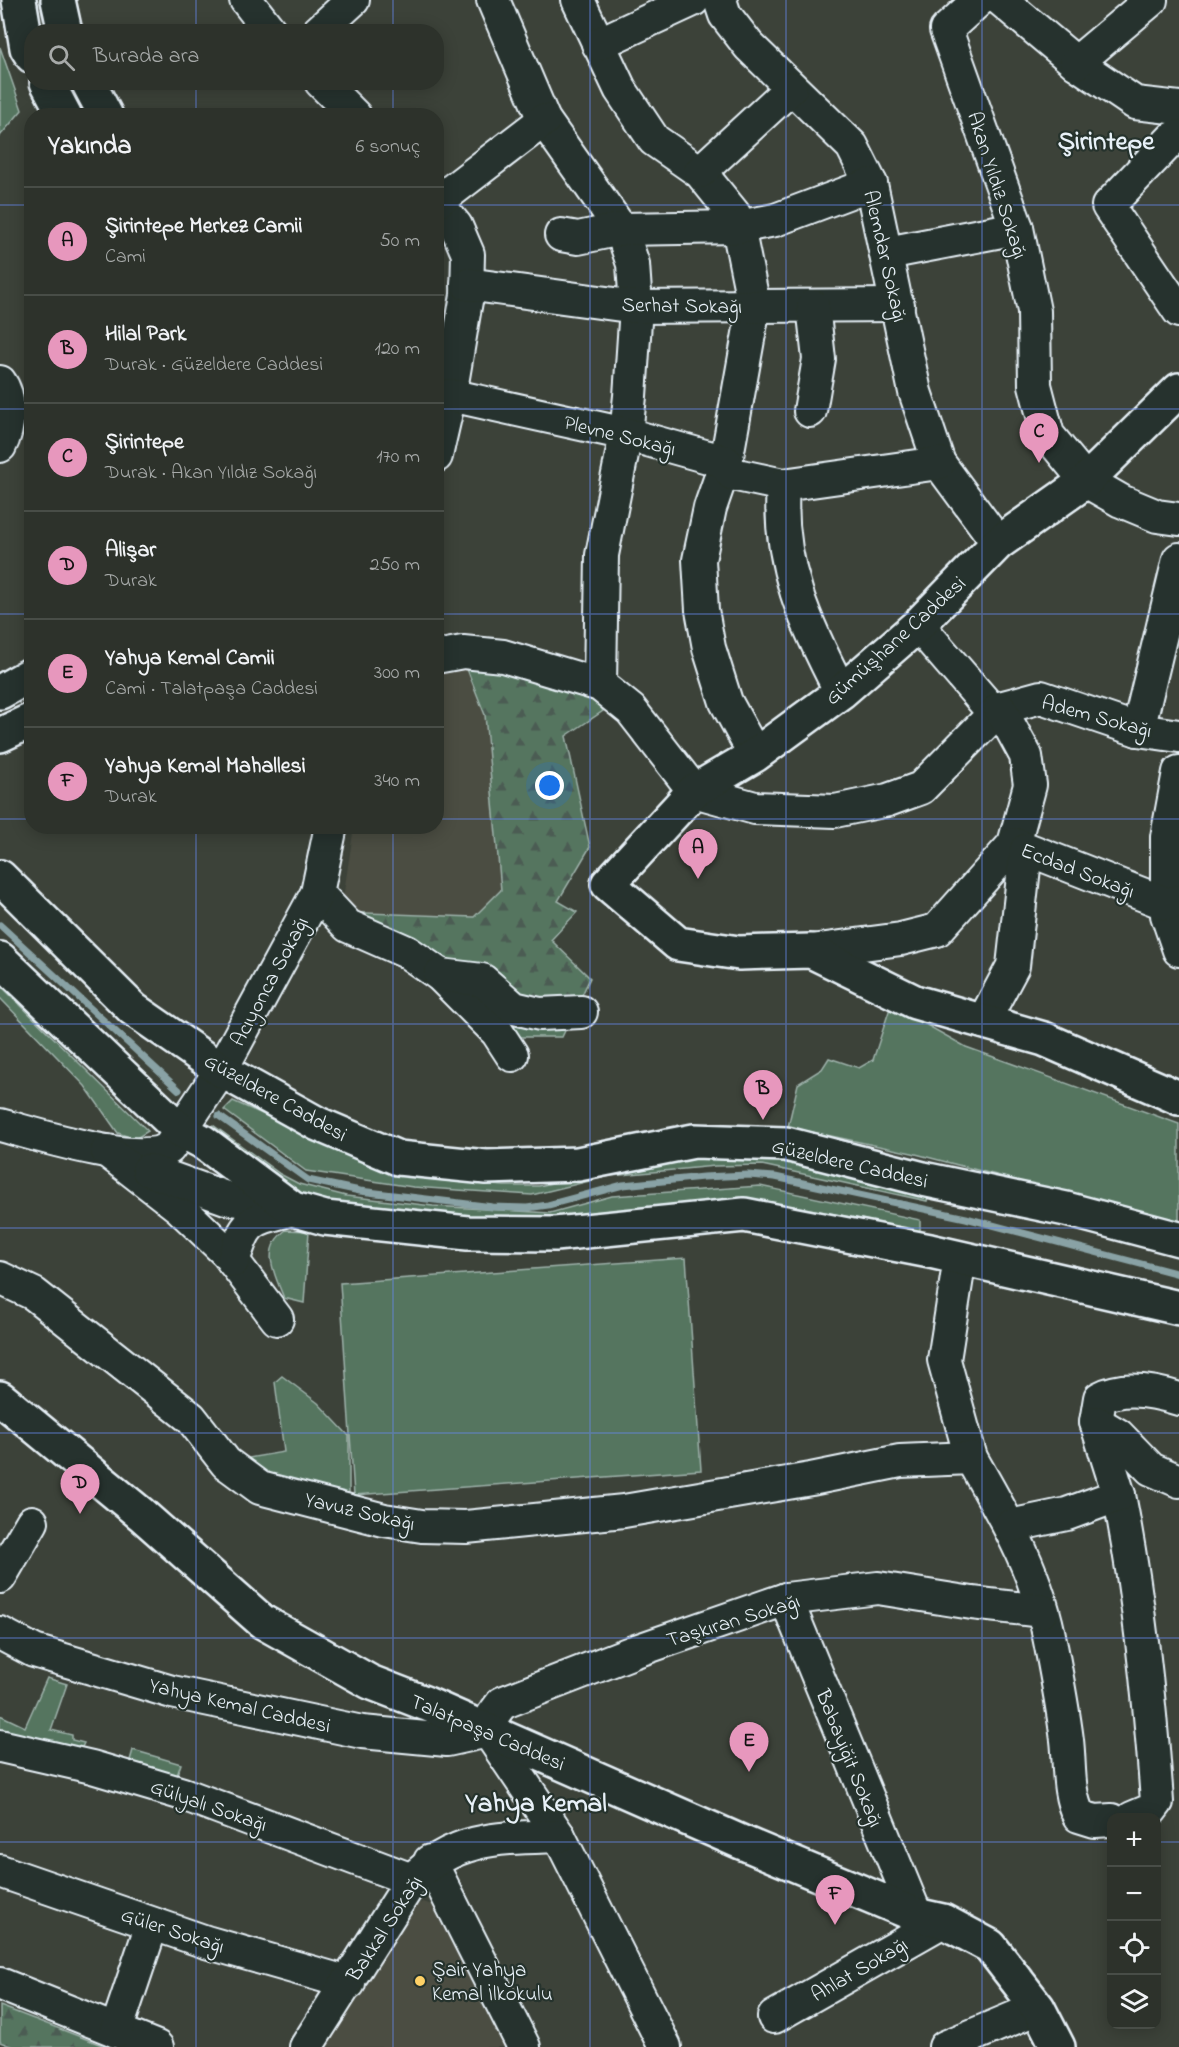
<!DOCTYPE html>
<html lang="tr">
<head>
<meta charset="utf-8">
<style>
  body { margin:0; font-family:"Indie Flower",sans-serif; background:#393e37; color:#f1f3f6 }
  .controls { position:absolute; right:18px; bottom:18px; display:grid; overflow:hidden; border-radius:12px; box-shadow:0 3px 15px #0003 }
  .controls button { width:54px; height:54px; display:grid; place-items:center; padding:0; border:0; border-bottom:2px solid #484d47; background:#2d322b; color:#f1f3f6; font:30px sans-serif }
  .you { position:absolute; left:550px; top:786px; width:21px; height:21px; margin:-15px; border:4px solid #fff; border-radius:50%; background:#1a73e8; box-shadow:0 0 0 9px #1a73e833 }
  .badge { display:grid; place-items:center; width:39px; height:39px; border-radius:50%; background:#e797bd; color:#111; font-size:20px; font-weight:700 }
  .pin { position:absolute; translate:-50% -50px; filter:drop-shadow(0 2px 3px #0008) }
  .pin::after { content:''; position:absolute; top:32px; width:21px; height:18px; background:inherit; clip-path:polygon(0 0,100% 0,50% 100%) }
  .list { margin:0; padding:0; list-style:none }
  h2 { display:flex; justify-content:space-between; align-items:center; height:78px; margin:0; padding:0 24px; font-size:26px }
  h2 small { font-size:20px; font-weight:400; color:#a7aaa9 }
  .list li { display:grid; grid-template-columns:39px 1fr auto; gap:18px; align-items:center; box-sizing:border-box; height:108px; padding:0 24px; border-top:2px solid #484d47 }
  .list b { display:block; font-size:22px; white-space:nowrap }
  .list p { margin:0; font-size:20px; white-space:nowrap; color:#a7aaa9 }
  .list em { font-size:20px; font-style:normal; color:#a7aaa9 }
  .icon { flex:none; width:33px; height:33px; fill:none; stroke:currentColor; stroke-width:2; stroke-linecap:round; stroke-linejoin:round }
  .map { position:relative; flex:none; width:1179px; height:2047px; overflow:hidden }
  .search { position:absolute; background:#2d322b; box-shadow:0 3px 15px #0003; left:24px; top:24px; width:420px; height:66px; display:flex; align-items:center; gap:15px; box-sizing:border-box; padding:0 21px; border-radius:24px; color:#a7aaa9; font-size:22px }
  .panel { position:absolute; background:#2d322b; box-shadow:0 3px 15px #0003; left:24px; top:108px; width:420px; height:726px; border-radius:24px }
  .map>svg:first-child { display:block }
  .built { fill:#4b4d42 }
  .green { fill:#54745e; stroke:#9eb2ab; stroke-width:1.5 }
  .forest { fill:url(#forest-firs); stroke:#9eb2ab; stroke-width:1.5 }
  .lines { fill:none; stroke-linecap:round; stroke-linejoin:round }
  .stream { stroke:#89a2a5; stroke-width:7 }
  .minor-casing { stroke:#e8f1f8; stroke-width:36 }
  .major-casing { stroke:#e8f1f8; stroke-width:38 }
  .minor { stroke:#26332d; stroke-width:32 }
  .major { stroke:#26332d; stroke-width:33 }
  .grid { fill:none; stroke:#6487e3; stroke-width:1.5; stroke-opacity:0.55 }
  .poi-dot { fill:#ffd166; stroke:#26332d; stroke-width:2 }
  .labels { text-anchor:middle; stroke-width:4.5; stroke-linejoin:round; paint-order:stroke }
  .street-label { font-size:21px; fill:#e8f1f8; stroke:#26332d }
  .poi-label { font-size:21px; fill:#e8f1f8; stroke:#26332d; text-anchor:start }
  .district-label { font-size:27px; font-weight:bold; fill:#e8f1f8; stroke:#26332d }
</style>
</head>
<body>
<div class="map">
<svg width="1179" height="2047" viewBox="0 0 1179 2047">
  <defs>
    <pattern id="forest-firs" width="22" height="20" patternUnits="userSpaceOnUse" patternTransform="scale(1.5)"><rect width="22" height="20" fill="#54745e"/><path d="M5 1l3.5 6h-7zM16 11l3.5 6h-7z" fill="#4c5c53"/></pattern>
  </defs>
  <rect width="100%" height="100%" fill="#3c4239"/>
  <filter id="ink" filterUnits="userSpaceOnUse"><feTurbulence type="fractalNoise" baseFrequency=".0167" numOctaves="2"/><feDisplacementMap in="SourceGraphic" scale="12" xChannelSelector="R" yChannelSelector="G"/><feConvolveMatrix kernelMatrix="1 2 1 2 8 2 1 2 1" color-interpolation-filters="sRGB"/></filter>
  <g filter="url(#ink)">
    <g class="built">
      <polygon points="467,669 485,715 501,890 474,917 341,912 354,827 436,826 437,674"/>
      <polygon points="423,1902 446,1910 516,2047 312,2047 412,1907"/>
    </g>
    <g class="green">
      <polygon points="0,47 22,110 0,136"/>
      <polygon points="0,985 148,1131 135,1139 118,1133 85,1086 0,998"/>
      <polygon points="891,1005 966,1047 1179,1124 1179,1223 912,1153 788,1127 798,1084 822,1069 829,1058 859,1068 873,1060"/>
      <polygon points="233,1101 379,1166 436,1180 504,1186 539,1186 664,1158 778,1155 929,1190 927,1201 762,1165 715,1166 610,1176 532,1195 413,1187 306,1171 224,1110"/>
      <polygon points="213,1125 280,1174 299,1184 346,1196 433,1206 550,1213 612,1196 760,1186 920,1220 920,1231 800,1207 751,1202 509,1223 307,1200 207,1132"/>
      <path d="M286 1230 309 1231 304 1303 284 1298C274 1273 260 1249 286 1230Z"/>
      <polygon points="686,1258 701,1470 354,1495 340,1283"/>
      <polygon points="282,1376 318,1403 349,1436 349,1499 306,1493 237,1460 284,1452 275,1382"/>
      <polygon points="47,1678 67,1684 51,1730 72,1735 72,1740 84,1743 80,1751 0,1734 0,1715 25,1727"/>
      <polygon points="133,1750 181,1764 176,1778 129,1764"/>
    </g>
    <g class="forest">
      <polygon points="467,669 568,680 595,698 603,711 566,736 590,847 558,901 577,912 551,940 590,978 562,1037 510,1037 341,912 474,917 501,890 485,715"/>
      <polygon points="0,2006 107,2047 13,2047 0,2042"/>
    </g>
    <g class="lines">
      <g class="stream">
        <polyline points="67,85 85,116"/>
        <polyline points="0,925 179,1090"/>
        <polyline points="219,1116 308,1180 360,1191 493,1207 527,1208 548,1205 623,1185 703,1177 748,1175 775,1177 966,1218 1179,1274"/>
      </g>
      <defs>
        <g id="minor">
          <polyline points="246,0 271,32"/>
          <polyline points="493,0 544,120 621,229 633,264 636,307 630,396 626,434 602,555 600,685"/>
          <polyline points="578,0 620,89 654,140 700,172 734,214 738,227 754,306 726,462 710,508 699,560 702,610 709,648 726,702 755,755"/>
          <polyline points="720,0 725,15 749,46 852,146 871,184 915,392 939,463 998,543"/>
          <polyline points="979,0 946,30 1017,228 1034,311 1035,385 1048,435 1086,481 1121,501 1157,516 1179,519"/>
          <polyline points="1001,0 1076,63 1135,103 1179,108"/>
          <polyline points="318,32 353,0"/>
          <polyline points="598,44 693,0"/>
          <polyline points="1076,63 1151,0"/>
          <polyline points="321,82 355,116"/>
          <polyline points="1179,136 1173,138 1108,206 1179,311"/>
          <polyline points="700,172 791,88"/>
          <polyline points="436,202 456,226 468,254 467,295 450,395 436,456"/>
          <polyline points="437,202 544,120"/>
          <polyline points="561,235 578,238 621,229 738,227 775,220 871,184"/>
          <polyline points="887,253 1017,228"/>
          <polyline points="467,284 636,307 898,305"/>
          <path d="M0 382C12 398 9 429 0 446"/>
          <polyline points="450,395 626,434 726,462 732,474 783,485"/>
          <polyline points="810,411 819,359 813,306"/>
          <polyline points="918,625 994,713"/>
          <polyline points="436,657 463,652 503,656 600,685 631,710 694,791 755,808 835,811 888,800 921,788 1000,708 1041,697 1138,730 1179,736"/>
          <path d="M841 692C806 625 777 563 783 485L939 463"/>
          <polyline points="1000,708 1026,756 1030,785 1014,844"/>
          <polyline points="1138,730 1179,559"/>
          <polyline points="1179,772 1167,837 1167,915 1179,950"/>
          <polyline points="317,893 348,926 407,952 440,975 497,1032 512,1055"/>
          <polyline points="811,951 901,939 937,930 1014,844 1167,904 1179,901"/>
          <polyline points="440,975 482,980 514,1008 540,1014 581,1012"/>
          <polyline points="983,1022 1013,966 1026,850"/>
          <path d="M0 1125C36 1134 140 1168 169 1148L221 1070 317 893 331 826"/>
          <polyline points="107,1151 179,1207 227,1253 277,1319"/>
          <polyline points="148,1170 226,1198 293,1209"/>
          <polyline points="960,1258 944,1360 971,1458"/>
          <path d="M233 1261C247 1221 247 1221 289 1210"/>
          <path d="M0 1278 34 1294 191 1418 226 1463 260 1488 384 1520 422 1526 466 1527 624 1511 811 1479 900 1461 971 1458C1006 1519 1039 1575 1051 1646 1057 1677 1063 1709 1067 1740 1070 1765 1067 1793 1079 1816L1095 1821 1112 1820"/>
          <path d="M1096 1422 1100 1398C1123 1385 1154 1391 1179 1399"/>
          <path d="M1119 1495C1139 1596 1150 1699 1157 1802L1151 1810 1132 1818"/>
          <polyline points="1010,1526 1067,1514 1119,1495 1096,1422 1118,1435 1151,1469 1179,1481"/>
          <polyline points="0,1577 32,1522"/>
          <polyline points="786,1599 916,1915"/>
          <polyline points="0,1633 34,1651 172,1692 362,1732 447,1740 488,1731"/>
          <polyline points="488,1731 493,1715 502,1703 633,1652 786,1599 878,1588 972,1603 1042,1611"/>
          <polyline points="488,1731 559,1836 665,2047"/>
          <polyline points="0,1746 92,1767 183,1794 412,1880"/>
          <polyline points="430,1861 524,2047"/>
          <polyline points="0,1871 206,1942 349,1983"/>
          <polyline points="0,1984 157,2047"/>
          <polyline points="774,2017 943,1921"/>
          <polyline points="116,2031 152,1924"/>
          <path d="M306 2047 412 1880C455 1836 502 1838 559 1836"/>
          <polyline points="945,2047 1038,2008"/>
        </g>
        <g id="major">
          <polyline points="19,0 27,48 32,56"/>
          <polyline points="58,0 65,32"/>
          <polyline points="47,82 65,116"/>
          <polyline points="88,82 106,116"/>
          <polyline points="1179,390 1086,481 998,543 918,625 841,692 755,755 694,791 608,884 678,944 739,953 811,951 915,1002 1044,1039 1179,1098"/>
          <polyline points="0,692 32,674"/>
          <polyline points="0,735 32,720"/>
          <polyline points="0,877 133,1009 221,1070 318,1124 398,1158 486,1167 578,1164 694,1141 786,1144 923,1179 1066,1209 1179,1239"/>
          <polyline points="0,959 180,1130 203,1142 293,1209 325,1218 468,1233 555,1234 744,1215 930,1251 1179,1308"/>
          <polyline points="0,1398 141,1514 263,1622 370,1682 427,1704 741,1842 916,1915 943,1921 990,1946 1038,2008 1058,2047"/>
        </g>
      </defs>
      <use href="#minor" class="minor-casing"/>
      <use href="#major" class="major-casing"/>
      <use href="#minor" class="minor"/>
      <use href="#major" class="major"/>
    </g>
  </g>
  <path class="grid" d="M196 0V32M393 0V32M590 0V2047M786 0V2047M982 0V2047M196 82V116M393 82V116M0 205H32M436 205H1179M0 409H32M436 409H1179M0 614H32M436 614H1179M0 819H32M436 819H1179M196 826V2047M393 826V2047M0 1024H1179M0 1228H1179M0 1433H1179M0 1638H1179M0 1842H1112M1156 1842H1179"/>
  <circle class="poi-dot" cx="420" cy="1981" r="6"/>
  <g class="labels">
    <g class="street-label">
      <text transform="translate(998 185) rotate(72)" y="7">Akan Yıldız Sokağı</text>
      <text transform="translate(886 256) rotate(77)" y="7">Alemdar Sokağı</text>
      <text transform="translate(682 305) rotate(1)" y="7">Serhat Sokağı</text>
      <text transform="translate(620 435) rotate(14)" y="7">Plevne Sokağı</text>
      <text transform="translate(895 640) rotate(-42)" y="7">Gümüşhane Caddesi</text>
      <text transform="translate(1097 716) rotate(15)" y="7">Adem Sokağı</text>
      <text transform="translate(1078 870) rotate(21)" y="7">Ecdad Sokağı</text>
      <text transform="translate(269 981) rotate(-62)" y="7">Acıyonca Sokağı</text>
      <text transform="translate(276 1097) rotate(29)" y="7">Güzeldere Caddesi</text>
      <text transform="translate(850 1163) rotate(13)" y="7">Güzeldere Caddesi</text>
      <text transform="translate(360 1511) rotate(13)" y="7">Yavuz Sokağı</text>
      <text transform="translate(733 1620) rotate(-17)" y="7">Taşkıran Sokağı</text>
      <text transform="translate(240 1705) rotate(13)" y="7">Yahya Kemal Caddesi</text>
      <text transform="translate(488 1732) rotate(23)" y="7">Talatpaşa Caddesi</text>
      <text transform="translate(850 1758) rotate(68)" y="7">Babayiğit Sokağı</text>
      <text transform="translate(209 1805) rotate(19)" y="7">Gülyalı Sokağı</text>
      <text transform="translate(384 1928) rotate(-57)" y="7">Bakkal Sokağı</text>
      <text transform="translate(173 1930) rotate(18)" y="7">Güler Sokağı</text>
      <text transform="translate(859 1969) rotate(-30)" y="7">Ahlat Sokağı</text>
    </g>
    <g class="poi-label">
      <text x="432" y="1976">Şair Yahya<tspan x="432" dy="24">Kemal İlkokulu</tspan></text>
    </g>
    <g class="district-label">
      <text x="1106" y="149">Şirintepe</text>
      <text x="536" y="1811">Yahya Kemal</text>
    </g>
  </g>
</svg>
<div class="controls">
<button>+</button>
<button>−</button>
<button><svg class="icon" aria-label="locate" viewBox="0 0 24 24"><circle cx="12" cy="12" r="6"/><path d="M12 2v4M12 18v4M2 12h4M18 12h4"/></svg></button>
<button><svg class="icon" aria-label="layers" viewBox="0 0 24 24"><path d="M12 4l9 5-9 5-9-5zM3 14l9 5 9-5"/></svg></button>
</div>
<div class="you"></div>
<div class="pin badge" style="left:698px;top:879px">A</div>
<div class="pin badge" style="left:763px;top:1120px">B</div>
<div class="pin badge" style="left:1039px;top:463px">C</div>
<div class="pin badge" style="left:80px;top:1514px">D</div>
<div class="pin badge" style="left:749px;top:1772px">E</div>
<div class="pin badge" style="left:835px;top:1925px">F</div>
<div class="search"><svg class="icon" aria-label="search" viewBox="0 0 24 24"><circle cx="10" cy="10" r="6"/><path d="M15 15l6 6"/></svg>Burada ara</div>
<section class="panel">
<h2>Yakında<small>6 sonuç</small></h2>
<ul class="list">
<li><span class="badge">A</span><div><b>Şirintepe Merkez Camii</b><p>Cami</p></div><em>50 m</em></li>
<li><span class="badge">B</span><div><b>Hilal Park</b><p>Durak · Güzeldere Caddesi</p></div><em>120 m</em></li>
<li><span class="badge">C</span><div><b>Şirintepe</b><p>Durak · Akan Yıldız Sokağı</p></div><em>170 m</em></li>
<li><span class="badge">D</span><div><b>Alişar</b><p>Durak</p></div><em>250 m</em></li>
<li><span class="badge">E</span><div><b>Yahya Kemal Camii</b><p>Cami · Talatpaşa Caddesi</p></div><em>300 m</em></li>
<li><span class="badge">F</span><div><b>Yahya Kemal Mahallesi</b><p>Durak</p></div><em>340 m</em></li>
</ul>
</section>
</div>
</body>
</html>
